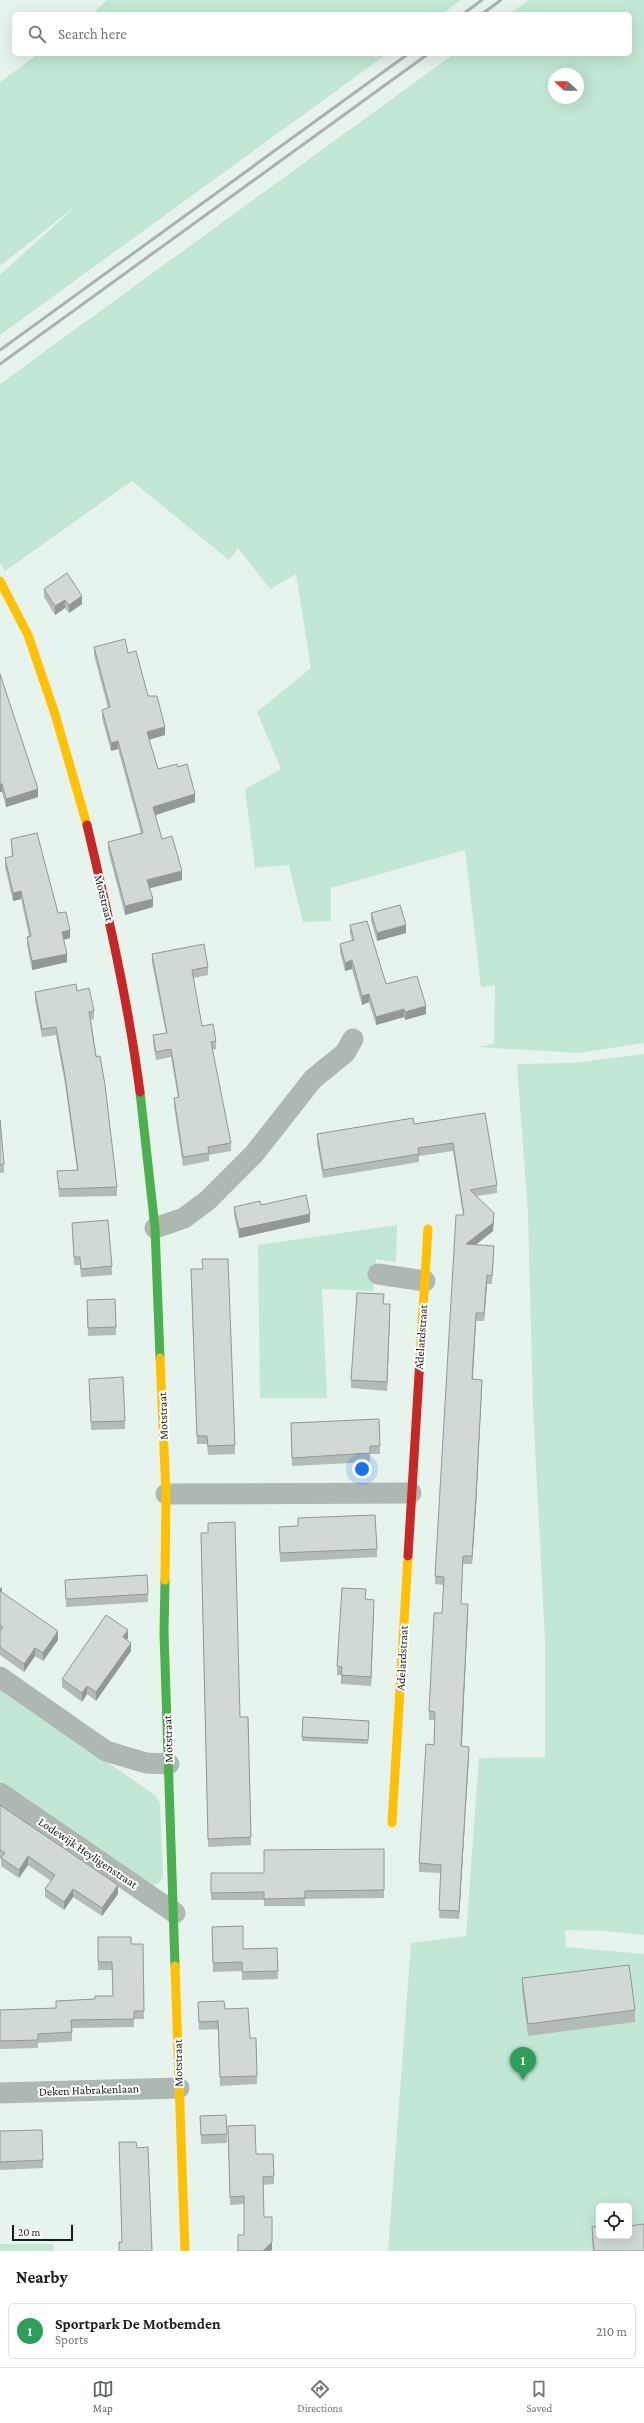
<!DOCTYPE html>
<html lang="en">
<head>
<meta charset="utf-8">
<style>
  body { margin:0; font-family:"Crimson Pro",serif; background:#f2f2f2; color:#202124 }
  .controls { position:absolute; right:12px; bottom:12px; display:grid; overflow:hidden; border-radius:6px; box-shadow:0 4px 16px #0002 }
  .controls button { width:36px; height:36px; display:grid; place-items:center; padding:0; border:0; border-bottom:1px solid #e0e0e0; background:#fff; color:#202124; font:20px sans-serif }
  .compass { position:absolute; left:548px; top:68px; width:36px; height:36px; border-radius:50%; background:#fff; box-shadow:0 4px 16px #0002; rotate:292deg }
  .scale { position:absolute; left:12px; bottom:10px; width:61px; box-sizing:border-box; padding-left:4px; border:2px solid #161d19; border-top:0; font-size:11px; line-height:14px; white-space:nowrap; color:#161d19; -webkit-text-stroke:3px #fff; paint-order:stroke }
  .you { position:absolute; left:362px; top:1469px; width:14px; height:14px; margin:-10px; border:3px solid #fff; border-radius:50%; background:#1a73e8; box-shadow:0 0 0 6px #1a73e833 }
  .badge { display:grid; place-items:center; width:26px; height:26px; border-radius:50%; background:#5f6863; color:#fff; font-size:13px; font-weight:700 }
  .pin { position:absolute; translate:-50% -33px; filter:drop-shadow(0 1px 2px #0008) }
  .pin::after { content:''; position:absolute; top:21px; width:14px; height:12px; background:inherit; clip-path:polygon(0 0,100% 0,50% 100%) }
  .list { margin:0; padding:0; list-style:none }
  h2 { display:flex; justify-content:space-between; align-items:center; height:52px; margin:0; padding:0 16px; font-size:17px }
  h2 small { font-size:13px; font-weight:400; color:#757577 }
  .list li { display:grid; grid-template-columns:26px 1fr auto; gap:12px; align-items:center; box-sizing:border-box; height:56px; margin:0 8px 8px; padding:0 8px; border:1px solid #e0e0e0; border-radius:6px }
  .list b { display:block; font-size:15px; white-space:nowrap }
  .list p { margin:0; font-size:13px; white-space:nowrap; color:#757577 }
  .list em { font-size:13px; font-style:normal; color:#757577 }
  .icon { flex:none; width:22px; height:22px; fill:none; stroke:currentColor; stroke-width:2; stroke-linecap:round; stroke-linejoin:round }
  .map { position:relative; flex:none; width:644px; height:2251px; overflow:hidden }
  .search { position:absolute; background:#fff; box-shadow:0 4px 16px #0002; left:12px; right:12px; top:12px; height:44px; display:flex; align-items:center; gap:10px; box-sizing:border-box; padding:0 14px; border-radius:6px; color:#757577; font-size:15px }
  .sheet { height:116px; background:#fff }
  nav { display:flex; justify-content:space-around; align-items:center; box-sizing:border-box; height:56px; border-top:1px solid #e0e0e0; background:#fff; font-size:11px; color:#757577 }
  nav a { display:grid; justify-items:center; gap:2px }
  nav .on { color:#5f6863 }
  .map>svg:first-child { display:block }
  .green { fill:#c2e7d4; fill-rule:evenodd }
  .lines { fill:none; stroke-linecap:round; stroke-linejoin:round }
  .street { stroke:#aeb8b2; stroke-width:21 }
  .fast { stroke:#4caf50; stroke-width:9 }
  .slow { stroke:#ffc107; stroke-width:9 }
  .jam { stroke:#c62828; stroke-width:9 }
  .rail { stroke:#aab2ad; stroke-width:3 }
  .wall { fill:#b3bbb6 }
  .shaded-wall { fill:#929894 }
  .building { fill:#d0d9d4; stroke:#929894 }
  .labels { text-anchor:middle; stroke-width:4; stroke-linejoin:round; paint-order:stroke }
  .street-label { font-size:12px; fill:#161d19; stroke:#fff }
</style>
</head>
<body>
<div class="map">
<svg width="644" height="2251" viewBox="0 0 644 2251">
  <rect width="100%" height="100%" fill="#e7f3ed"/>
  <g class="green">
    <polygon points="107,0 461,0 442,14 92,14"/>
    <path d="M529 0H644V1043L578 1053 477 1047 494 1044 495 985 481 987 465 850 331 888V921L303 922 289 865 255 868 245 789 281 769 257 712 311 668 296 574 270 589 238 548 229 560 132 481 5 571 0 563V384L454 54H630V14H509ZM554 74H578V98H554Z"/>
    <polygon points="38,54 387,54 0,335 0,275 78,204 0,266 0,82"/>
    <path d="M644 1054V1935L605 1931 565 1930 566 1947 644 1954V2251H388L411 1943 466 1936 479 1758 545 1757V1640L533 1406 528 1214 517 1064 573 1063ZM599 2206H629V2236H599Z"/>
    <polygon points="397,1225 396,1262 376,1259 373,1291 322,1289 327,1398 260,1398 258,1245"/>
    <polygon points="0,1687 156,1796 160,1803 163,1877 158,1884 151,1885 0,1781"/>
    <polygon points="0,2244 53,2244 54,2251 0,2251"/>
  </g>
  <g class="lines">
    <g class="street">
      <polyline points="155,1228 184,1218 208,1200 254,1154 313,1079 345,1053 353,1039"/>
      <polyline points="378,1274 425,1281"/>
      <polyline points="166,1494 411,1493"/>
      <polyline points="0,1677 106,1751 146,1763 169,1764"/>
      <polyline points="0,1793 175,1913"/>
      <polyline points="0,2093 179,2088"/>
    </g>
    <g class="fast">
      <polyline points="140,1092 155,1228 160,1358"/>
      <polyline points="165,1580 164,1633 175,1966"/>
    </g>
    <g class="slow">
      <polyline points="0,581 28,635 55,714 87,825"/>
      <polyline points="160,1358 166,1494 165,1580"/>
      <polyline points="420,1358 428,1229"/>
      <polyline points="392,1823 408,1556"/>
      <polyline points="175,1966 185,2251"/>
    </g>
    <g class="jam">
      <path d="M87 825C108 914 128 1001 140 1092"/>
      <polyline points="408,1556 420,1358"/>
    </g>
    <g class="rail">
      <polyline points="463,14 482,0"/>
      <polyline points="482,14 501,0"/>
      <polyline points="0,350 408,54"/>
      <polyline points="0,364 428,54"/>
    </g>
  </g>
  <g class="wall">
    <polygon points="44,589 82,604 69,613 65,608 55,615 44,597"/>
    <polygon points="94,647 128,653 165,735 149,740 158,769 178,767 195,802 155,815 162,839 182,880 150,888 153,907 125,915 108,850 108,842 141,833 118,749 111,751 102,718 102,710 108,708 94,655"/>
    <polygon points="0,674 38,797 6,807 2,792 0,792"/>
    <polygon points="11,839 58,913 70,938 63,940 67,962 32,970 27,945 27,937 29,936 21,899 13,901 5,867 5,858 12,857"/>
    <polygon points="371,913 406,933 377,941 371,921"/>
    <polygon points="350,925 386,984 426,1014 405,1020 404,1017 376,1025 369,1002 362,1005 352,969 345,971 340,952 340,944 352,940 350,934"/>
    <polygon points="152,954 208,967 208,975 193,978 202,1026 216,1041 216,1049 212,1050 231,1143 231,1151 209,1155 209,1161 183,1166 174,1106 174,1098 178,1098 171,1057 156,1060 153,1043 153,1035 166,1033 152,963"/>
    <polygon points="77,991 94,1011 94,1019 91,1020 117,1187 117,1196 59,1197 57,1171 77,1170 65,1084 56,1035 42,1037 35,1000 35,992"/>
    <polygon points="485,1113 497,1185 497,1193 477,1196 494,1221 493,1231 476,1245 494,1254 492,1284 487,1284 484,1321 476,1321 473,1379 482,1388 476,1506 472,1564 463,1564 461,1604 468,1612 462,1746 469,1755 459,1919 439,1918 441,1873 419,1872 419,1863 434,1745 435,1720 429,1720 429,1711 442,1613 444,1585 435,1584 435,1576 463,1215 453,1151 419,1156 419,1162 323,1178 317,1143 317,1134 414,1124"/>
    <polygon points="0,1120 4,1164 4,1173 0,1173"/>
    <polygon points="261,1205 310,1222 239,1238 234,1215 234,1207"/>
    <polygon points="72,1223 112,1266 112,1275 81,1277 80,1265 74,1265"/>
    <polygon points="191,1278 235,1445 235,1454 208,1455 207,1444 197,1444"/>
    <polygon points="87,1300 116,1327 116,1335 88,1336"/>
    <polygon points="383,1304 390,1312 387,1391 351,1388 351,1380"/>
    <polygon points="89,1387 125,1421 125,1429 91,1430"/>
    <polygon points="379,1419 380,1454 370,1454 370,1462 292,1466 291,1423"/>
    <polygon points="298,1526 377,1549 377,1557 280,1562 279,1527"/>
    <polygon points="201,1541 240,1717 248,1717 251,1845 208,1847"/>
    <polygon points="65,1580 148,1594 148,1602 66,1607"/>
    <polygon points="0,1586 2,1593 58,1640 43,1661 35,1656 24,1672 0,1655"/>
    <polygon points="365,1599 374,1608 371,1686 341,1684 341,1675 337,1675 337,1666"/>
    <polygon points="128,1638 127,1640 131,1651 96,1701 87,1694 82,1702 62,1687 62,1679"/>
    <polygon points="303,1717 369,1721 368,1744 302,1741"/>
    <polygon points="0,1805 118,1894 102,1916 73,1897 64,1910 45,1897 45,1889 51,1881 28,1865 19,1878 1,1866 1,1859 0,1858"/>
    <polygon points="384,1849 384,1898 305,1899 305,1906 264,1906 264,1900 211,1900 211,1873 264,1873"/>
    <polygon points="212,1927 243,1949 277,1948 278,1979 242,1980 242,1971 213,1972"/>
    <polygon points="98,1937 131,1944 143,1944 144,2019 134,2019 134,2027 72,2028 72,2041 38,2043 38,2048 0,2049 0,2010 56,2008 56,2001 95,1999 113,1996 112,1970 98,1970"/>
    <polygon points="522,1978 635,2010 635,2022 528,2036 522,1990"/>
    <polygon points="198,2002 225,2009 250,2038 256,2038 257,2084 220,2086 218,2029 199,2030"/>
    <polygon points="200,2116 227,2134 227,2143 201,2144"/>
    <polygon points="0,2131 43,2160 43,2168 0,2170"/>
    <polygon points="228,2134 256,2154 274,2176 274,2184 263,2185 264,2217 272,2250 244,2235 244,2204 230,2205"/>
    <polygon points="592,2227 599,2236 644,2251 593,2251 592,2239"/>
  </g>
  <g class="shaded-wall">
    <polygon points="82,596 82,604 69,613 69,605"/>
    <polygon points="65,600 65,608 55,615 55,606"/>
    <polygon points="165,727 165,735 147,740 147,732"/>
    <polygon points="118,741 118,749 111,751 111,743"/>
    <rect x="0" y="784" width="2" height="8"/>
    <polygon points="38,789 38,797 6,807 6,799"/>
    <polygon points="195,794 195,802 153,816 153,807"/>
    <polygon points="182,871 182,880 147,889 147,880"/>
    <polygon points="21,891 21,899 13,901 13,893"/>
    <polygon points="153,899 153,907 125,915 125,906"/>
    <polygon points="406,925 406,933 377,941 377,933"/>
    <polygon points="70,930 70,938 62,940 62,932"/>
    <polygon points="67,954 67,962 32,970 32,961"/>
    <polygon points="352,960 352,969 345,971 345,963"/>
    <polygon points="369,994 369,1002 362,1005 362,996"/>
    <polygon points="426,1006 426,1014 405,1020 405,1012"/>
    <polygon points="404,1009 404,1017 376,1025 376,1017"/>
    <polygon points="494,1213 493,1231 466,1252 466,1244"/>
    <polygon points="310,1214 310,1222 239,1238 239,1229"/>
    <polygon points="487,1275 487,1284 484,1321 484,1313"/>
    <polygon points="390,1304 390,1312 387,1391 387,1382"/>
    <polygon points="476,1313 476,1321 472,1387 472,1379"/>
    <polygon points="482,1380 476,1506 472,1564 472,1556"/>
    <polygon points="2,1587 2,1595 0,1597 0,1589"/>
    <polygon points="374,1600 374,1608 371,1686 371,1677"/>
    <polygon points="468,1604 468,1612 461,1754 461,1746"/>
    <polygon points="128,1630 128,1638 123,1645 123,1637"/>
    <polygon points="58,1631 58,1640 43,1661 43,1653"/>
    <polygon points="131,1643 131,1651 96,1701 96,1692"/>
    <polygon points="35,1648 35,1656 24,1672 24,1664"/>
    <polygon points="87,1686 87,1694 82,1702 82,1693"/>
    <polygon points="469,1747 469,1755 459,1919 459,1911"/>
    <polygon points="28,1856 28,1865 19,1878 19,1870"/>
    <polygon points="118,1885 118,1894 102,1916 102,1908"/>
    <polygon points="73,1889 73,1897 64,1910 64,1902"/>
    <polygon points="272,2225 272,2250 271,2251 263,2251"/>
  </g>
  <g class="building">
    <polygon points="67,573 82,596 69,605 65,600 55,606 44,589"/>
    <polygon points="125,639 128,653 136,651 148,696 157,696 165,727 147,732 158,769 177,764 178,767 187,764 195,794 153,807 162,839 172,836 182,871 147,880 153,899 125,906 108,842 143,833 118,741 111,743 102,710 110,707 94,647"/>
    <polygon points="0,674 38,789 6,799 2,784 0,784"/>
    <polygon points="37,833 58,913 66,912 70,930 62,932 67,954 32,961 27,937 31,936 21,891 13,893 5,858 13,856 11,839"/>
    <polygon points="400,905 406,925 377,933 371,913"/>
    <polygon points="367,921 386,984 417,976 426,1006 405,1012 404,1009 376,1017 369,994 362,996 352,960 345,963 340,944 354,940 350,925"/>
    <polygon points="204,944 208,967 192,970 202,1026 213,1024 216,1041 211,1042 231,1143 208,1147 209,1153 183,1157 174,1098 179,1097 171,1049 156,1052 153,1035 167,1033 152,954"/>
    <polygon points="76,984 77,991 89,988 94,1011 89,1012 96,1057 100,1056 105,1085 117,1187 59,1189 57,1171 78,1170 65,1076 56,1027 42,1029 35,992"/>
    <polygon points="485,1113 497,1185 470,1190 494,1213 493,1223 466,1244 494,1246 492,1276 487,1275 484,1313 476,1313 472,1379 482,1380 476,1497 472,1556 463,1556 461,1604 468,1604 461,1746 469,1747 459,1911 439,1910 441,1865 419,1863 426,1744 434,1745 435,1712 429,1711 434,1613 442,1613 444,1577 435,1576 456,1215 464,1215 453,1143 418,1148 419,1154 323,1170 317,1134 413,1118 414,1124"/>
    <polygon points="0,1120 4,1164 0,1165"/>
    <polygon points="306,1195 310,1214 239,1229 234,1207 260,1201 261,1205"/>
    <polygon points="108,1220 112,1266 81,1269 80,1257 74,1257 72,1223"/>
    <polygon points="202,1259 228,1259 235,1445 208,1446 207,1436 197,1436 191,1269 203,1269"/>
    <polygon points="357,1293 384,1294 383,1304 390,1304 387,1382 351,1380"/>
    <polygon points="115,1299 116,1327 88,1328 87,1300"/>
    <polygon points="123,1377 125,1421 91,1422 89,1379"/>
    <polygon points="379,1419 380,1446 370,1446 370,1453 292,1458 291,1423"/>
    <polygon points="375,1515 377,1549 280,1553 279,1527 298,1526 298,1518"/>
    <polygon points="235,1522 240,1717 248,1717 251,1837 208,1839 201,1533 208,1533 208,1523"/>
    <polygon points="147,1575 148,1594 66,1599 65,1580"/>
    <polygon points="342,1588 366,1589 365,1599 374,1600 371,1677 341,1675 342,1667 337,1666"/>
    <polygon points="0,1591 58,1631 43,1653 35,1648 24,1664 0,1647 0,1631 3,1627 0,1625"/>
    <polygon points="106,1615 128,1630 123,1637 131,1643 96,1692 87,1686 82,1693 62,1679"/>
    <polygon points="303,1717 369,1721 368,1740 302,1737"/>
    <polygon points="0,1805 118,1885 102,1908 73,1889 64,1902 45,1889 55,1875 28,1856 19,1870 1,1858 5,1853 0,1850"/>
    <polygon points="384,1849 384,1890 305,1891 305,1898 264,1899 264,1892 211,1893 211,1873 264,1873 264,1850"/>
    <polygon points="243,1926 243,1949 277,1948 278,1971 242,1972 242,1962 213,1963 212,1927"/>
    <polygon points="98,1937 131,1937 131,1944 143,1944 144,2011 134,2011 134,2019 71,2020 72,2032 38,2034 38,2040 0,2041 0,2010 56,2008 56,2001 95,1999 95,1996 113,1996 112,1962 98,1962"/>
    <polygon points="629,1965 635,2010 528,2024 522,1978"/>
    <polygon points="224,2001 225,2009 248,2008 250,2038 256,2038 257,2076 220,2077 218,2021 199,2022 198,2002"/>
    <polygon points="226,2115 227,2134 201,2135 200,2116"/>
    <polygon points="255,2125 256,2154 273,2154 274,2176 263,2177 264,2217 272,2217 272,2242 263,2251 238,2251 238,2235 244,2235 244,2196 230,2197 228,2126"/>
    <polygon points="42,2130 43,2160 0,2162 0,2131"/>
    <polygon points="119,2142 136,2142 137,2148 148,2147 152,2251 119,2251 119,2242 122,2242"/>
    <polygon points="644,2224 644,2251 594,2251 592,2227 599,2226 599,2236 629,2236 629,2226"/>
  </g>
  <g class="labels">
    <g class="street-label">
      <text transform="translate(104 898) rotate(76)" y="4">Motstraat</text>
      <text transform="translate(421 1337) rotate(-86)" y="4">Adelardstraat</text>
      <text transform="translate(163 1416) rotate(-92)" y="4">Motstraat</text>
      <text transform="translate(402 1658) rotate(-87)" y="4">Adelardstraat</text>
      <text transform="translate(168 1739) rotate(-92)" y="4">Motstraat</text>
      <text transform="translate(88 1853) rotate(34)" y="4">Lodewijk Heyligenstraat</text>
      <text transform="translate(178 2063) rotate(-91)" y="4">Motstraat</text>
      <text transform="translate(89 2090) rotate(-2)" y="4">Deken Habrakenlaan</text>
    </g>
  </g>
</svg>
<div class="controls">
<button><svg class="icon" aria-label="locate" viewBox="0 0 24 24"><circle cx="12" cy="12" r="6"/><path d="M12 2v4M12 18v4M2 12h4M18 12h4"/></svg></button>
</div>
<svg class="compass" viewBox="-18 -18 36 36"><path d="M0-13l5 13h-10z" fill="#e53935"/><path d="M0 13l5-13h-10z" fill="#757577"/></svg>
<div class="scale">20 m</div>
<div class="you"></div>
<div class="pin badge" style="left:523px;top:2080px;background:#2e9e5b">1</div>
<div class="search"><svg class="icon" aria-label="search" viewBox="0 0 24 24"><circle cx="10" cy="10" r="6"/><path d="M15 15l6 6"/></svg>Search here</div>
</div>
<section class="sheet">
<h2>Nearby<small></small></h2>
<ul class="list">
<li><span class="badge" style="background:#2e9e5b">1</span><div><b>Sportpark De Motbemden</b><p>Sports</p></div><em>210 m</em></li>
</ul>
</section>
<nav>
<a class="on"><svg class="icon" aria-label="map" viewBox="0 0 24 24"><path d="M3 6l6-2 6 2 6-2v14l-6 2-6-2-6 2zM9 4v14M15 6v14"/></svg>Map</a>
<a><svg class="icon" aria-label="directions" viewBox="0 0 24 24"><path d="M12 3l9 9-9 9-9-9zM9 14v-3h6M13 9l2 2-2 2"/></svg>Directions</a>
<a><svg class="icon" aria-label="saved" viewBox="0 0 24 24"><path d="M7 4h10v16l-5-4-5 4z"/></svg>Saved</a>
</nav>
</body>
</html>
